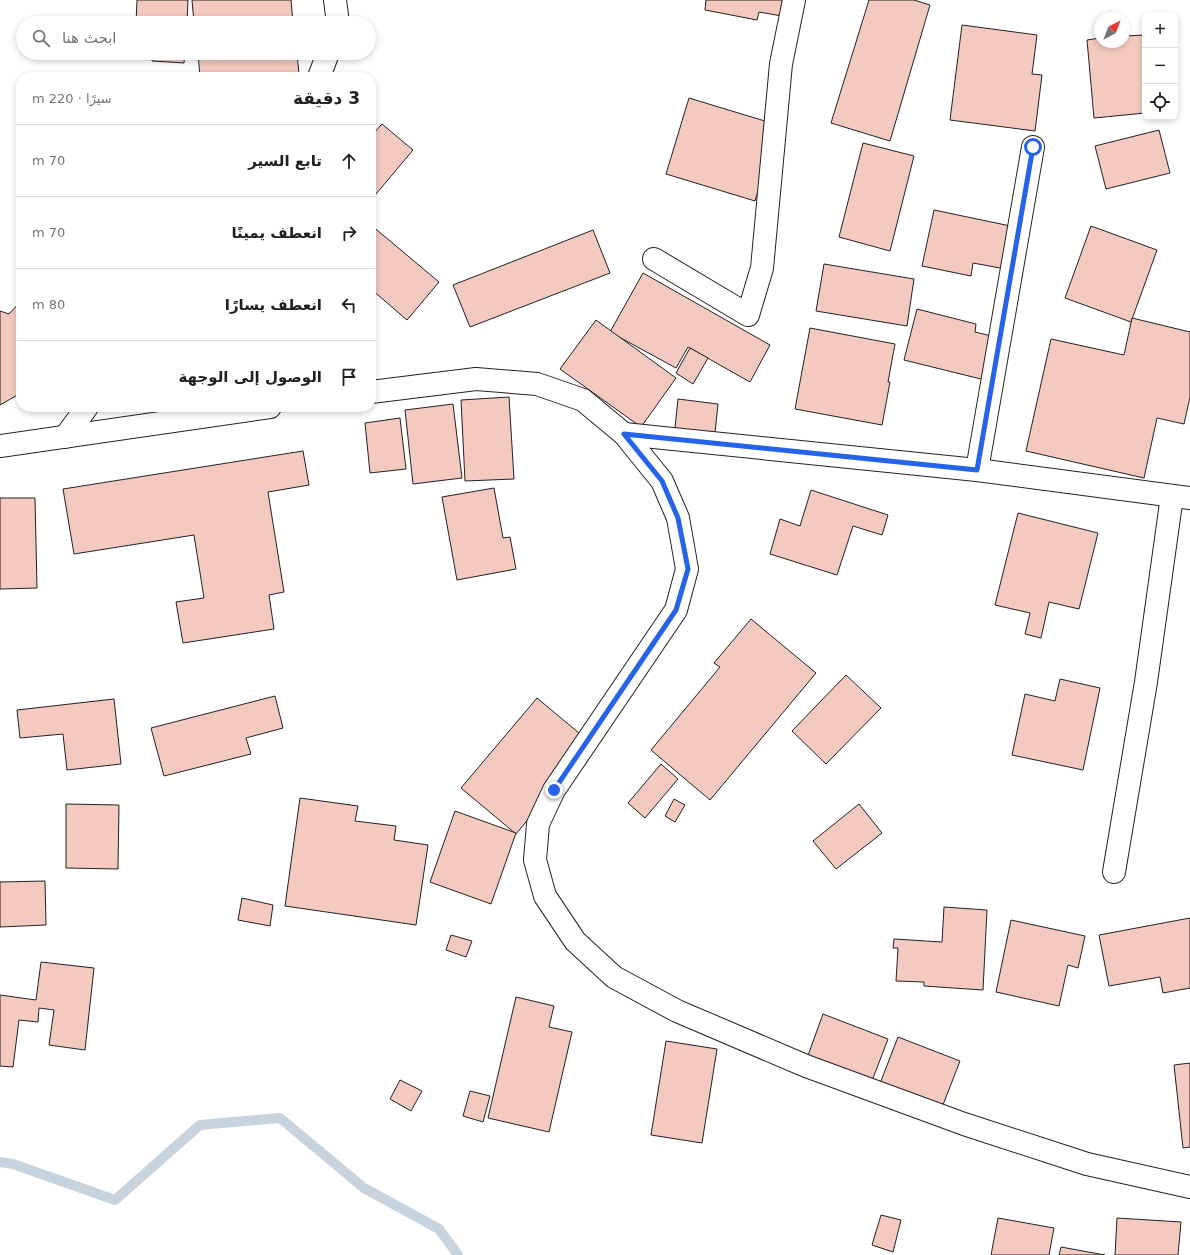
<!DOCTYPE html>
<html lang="ar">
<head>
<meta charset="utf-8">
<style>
  body { margin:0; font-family:"DejaVu Sans","Noto Naskh Arabic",sans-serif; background:#f2f2f2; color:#202124; direction:rtl }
  .controls { position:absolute; right:12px; top:12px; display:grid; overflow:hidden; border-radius:8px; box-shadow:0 2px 6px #0003 }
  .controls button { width:36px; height:36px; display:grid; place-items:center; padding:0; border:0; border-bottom:1px solid #e0e0e0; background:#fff; color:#202124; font:20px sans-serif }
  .compass { position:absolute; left:1094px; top:12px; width:36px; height:36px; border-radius:50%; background:#fff; box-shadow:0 2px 6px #0003; rotate:42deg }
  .stop { position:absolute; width:12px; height:12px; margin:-9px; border:3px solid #2563eb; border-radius:50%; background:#fff }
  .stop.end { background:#2563eb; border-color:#fff; box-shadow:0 1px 4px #0008 }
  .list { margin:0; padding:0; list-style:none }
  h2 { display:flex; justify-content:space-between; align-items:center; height:52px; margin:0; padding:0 16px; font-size:17px }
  h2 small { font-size:13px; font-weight:400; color:#757577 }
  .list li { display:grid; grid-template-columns:26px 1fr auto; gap:12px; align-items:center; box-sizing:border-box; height:72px; padding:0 16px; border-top:1px solid #e0e0e0 }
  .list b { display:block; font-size:15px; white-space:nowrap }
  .list em { font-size:13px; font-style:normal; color:#757577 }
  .icon { flex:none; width:22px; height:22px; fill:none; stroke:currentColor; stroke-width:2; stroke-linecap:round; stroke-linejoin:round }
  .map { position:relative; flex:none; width:1190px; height:1255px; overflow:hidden; direction:ltr }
  .search { position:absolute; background:#fff; box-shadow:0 2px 6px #0003; left:16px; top:16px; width:360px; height:44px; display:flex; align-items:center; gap:10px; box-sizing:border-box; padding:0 14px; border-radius:22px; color:#757577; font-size:15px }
  .panel { position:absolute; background:#fff; box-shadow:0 2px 6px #0003; left:16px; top:72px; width:360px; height:340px; border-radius:16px; direction:rtl }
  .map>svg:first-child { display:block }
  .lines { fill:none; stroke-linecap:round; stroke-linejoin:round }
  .stream { stroke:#c7d3dd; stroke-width:10 }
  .building { fill:#f3c9c0; stroke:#222 }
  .minor-casing { stroke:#222; stroke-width:24 }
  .minor { stroke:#fff; stroke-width:22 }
  .route { stroke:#2563eb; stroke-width:5 }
</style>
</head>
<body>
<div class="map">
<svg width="1190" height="1255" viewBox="0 0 1190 1255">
  <rect width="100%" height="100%" fill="#fff"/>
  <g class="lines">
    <polyline class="stream" points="0,1162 13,1164 115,1200 200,1125 280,1118 364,1188 439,1229 458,1255"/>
  </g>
  <g class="building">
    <polygon points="137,0 188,0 187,23 136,23"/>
    <polygon points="192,0 291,0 293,23 194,23"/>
    <polygon points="706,0 802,0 799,19 759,12 757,20 705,10"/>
    <polygon points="869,0 914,0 930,5 890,141 831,123"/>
    <polygon points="962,25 1037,35 1032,74 1042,75 1035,131 950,120"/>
    <polygon points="1145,35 1145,113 1094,118 1087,40 1100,38 1100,42 1124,42 1124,36"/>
    <polygon points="152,53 185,53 184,63 152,61"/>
    <polygon points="198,53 297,53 299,74 272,77 200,77"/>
    <polygon points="689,98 778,125 755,201 666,174"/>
    <polygon points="382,124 413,150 371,200 371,136"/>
    <polygon points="1159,130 1170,173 1106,189 1095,146"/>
    <polygon points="863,143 914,156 890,251 839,237"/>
    <polygon points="934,210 1020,228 1011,270 973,263 971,276 922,266"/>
    <polygon points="371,225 439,282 407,320 371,289"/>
    <polygon points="1091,226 1157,250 1131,322 1065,298"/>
    <polygon points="593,230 610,273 470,327 453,285"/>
    <polygon points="824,264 914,279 907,326 816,311"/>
    <polygon points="643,273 770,345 750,382 688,347 676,368 610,332"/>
    <polygon points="21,301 21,393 0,405 0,311 9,314"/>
    <polygon points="917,309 976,324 975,332 1004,339 993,382 904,360"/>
    <polygon points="1132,318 1190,332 1190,397 1184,424 1157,418 1144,478 1026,451 1051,339 1124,355"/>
    <polygon points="596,320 676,378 641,427 560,369"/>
    <polygon points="810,328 895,344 888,382 890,382 882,425 795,409"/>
    <polygon points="690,348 708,358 693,384 676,373"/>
    <polygon points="509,397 514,479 465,481 461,400"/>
    <polygon points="678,399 718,404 714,442 674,437"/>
    <polygon points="453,404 462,478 413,484 405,410"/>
    <polygon points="400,418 406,469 370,473 365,423"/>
    <polygon points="303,451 309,485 268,492 284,592 269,595 274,629 183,643 176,602 204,598 194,535 74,554 63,489"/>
    <polygon points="494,488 503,538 510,537 516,569 457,580 442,497"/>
    <polygon points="811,490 888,515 882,535 853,526 837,575 770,554 780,519 800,526"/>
    <polygon points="0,498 35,498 37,588 0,589"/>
    <polygon points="1018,513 1098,533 1079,609 1049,602 1041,638 1025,634 1030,613 995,605"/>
    <polygon points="751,619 816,673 710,800 651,750 720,667 714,663"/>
    <polygon points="846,675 881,708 826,764 792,731"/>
    <polygon points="1060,679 1100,688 1083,770 1012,755 1025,694 1055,701"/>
    <polygon points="275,696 283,728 246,738 251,754 164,776 151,728"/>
    <polygon points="537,698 591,743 516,834 461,788"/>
    <polygon points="114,699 121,764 67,770 63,734 20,738 17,710"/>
    <polygon points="661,764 678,779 645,818 628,803"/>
    <polygon points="300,798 358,806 355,821 396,826 394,840 428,845 416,925 285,906"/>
    <polygon points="674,799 685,805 675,822 665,816"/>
    <polygon points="66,804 119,805 118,869 66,868"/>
    <polygon points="859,804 882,833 836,869 813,841"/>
    <polygon points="455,811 516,833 491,904 430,882"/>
    <polygon points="45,881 46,925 0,927 0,882"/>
    <polygon points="242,898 273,905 270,926 238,920"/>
    <polygon points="944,907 987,910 983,990 924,986 924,982 896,981 898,948 893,948 894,939 942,942"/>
    <polygon points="1190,918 1190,988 1163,993 1160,977 1109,986 1099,935"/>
    <polygon points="1011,920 1085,936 1078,968 1068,965 1059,1006 996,992"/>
    <polygon points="451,935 472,941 466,957 446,950"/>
    <polygon points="41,962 94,968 85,1050 49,1045 54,1010 39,1008 38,1022 19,1020 13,1067 0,1066 0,995 36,1000"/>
    <polygon points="516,997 554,1006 549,1027 572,1032 549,1132 488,1118"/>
    <polygon points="823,1014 888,1039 870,1086 806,1061"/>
    <polygon points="898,1037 960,1061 941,1110 879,1086"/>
    <polygon points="666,1041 717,1049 702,1143 651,1135"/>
    <polygon points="1190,1063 1190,1147 1183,1148 1174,1065"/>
    <polygon points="400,1080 422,1091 411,1111 390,1099"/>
    <polygon points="470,1091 490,1096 483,1122 463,1116"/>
    <polygon points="881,1215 901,1220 893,1252 872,1245"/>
    <polygon points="998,1218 1054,1228 1049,1255 991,1255"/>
    <polygon points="1117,1218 1181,1222 1178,1255 1115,1255"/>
    <polygon points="1061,1247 1105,1255 1059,1255"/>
  </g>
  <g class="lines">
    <defs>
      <g id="minor">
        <polyline points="335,0 338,23"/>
        <polyline points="319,77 328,53"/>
        <polyline points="654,259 748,315 762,268 781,64 794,0"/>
        <polyline points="371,392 476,379 537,384 583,400 624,434 662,481 678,518 687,569 676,610 554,790 538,824 535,860 545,896 575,941 614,977 677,1011 806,1066 964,1124 1087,1164 1190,1187"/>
        <polyline points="624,434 977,470 1190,498"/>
        <polyline points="65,437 87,407"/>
        <polyline points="0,446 270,407"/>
        <polyline points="977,470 1033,147"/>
        <polyline points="1114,872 1146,682 1172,496"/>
      </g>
    </defs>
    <use href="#minor" class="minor-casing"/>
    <use href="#minor" class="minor"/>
  </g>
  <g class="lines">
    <polyline class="route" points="554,790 676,610 688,569 678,518 662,481 624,434 977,470 1033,147"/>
  </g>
</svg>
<div class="controls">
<button>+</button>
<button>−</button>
<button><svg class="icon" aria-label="locate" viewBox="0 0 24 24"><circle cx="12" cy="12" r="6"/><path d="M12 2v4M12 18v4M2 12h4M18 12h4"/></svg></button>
</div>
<svg class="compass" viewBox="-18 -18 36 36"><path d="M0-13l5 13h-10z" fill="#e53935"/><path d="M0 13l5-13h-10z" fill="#757577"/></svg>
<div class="stop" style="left:1033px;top:147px"></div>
<div class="stop end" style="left:554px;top:790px"></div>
<div class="search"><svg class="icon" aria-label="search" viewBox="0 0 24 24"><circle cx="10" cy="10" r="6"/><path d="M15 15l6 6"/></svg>ابحث هنا</div>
<section class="panel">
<h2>3 دقيقة<small>سيرًا · 220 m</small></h2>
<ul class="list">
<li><svg class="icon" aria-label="ahead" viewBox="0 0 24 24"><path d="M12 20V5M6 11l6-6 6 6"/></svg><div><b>تابع السير</b></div><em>70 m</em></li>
<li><svg class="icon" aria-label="right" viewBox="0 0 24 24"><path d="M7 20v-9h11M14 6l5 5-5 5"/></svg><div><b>انعطف يمينًا</b></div><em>70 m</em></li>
<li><svg class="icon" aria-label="left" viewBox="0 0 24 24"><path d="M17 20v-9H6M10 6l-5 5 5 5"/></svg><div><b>انعطف يسارًا</b></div><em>80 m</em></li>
<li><svg class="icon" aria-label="arrive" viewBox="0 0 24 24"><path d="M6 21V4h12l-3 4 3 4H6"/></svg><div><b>الوصول إلى الوجهة</b></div></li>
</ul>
</section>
</div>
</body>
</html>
